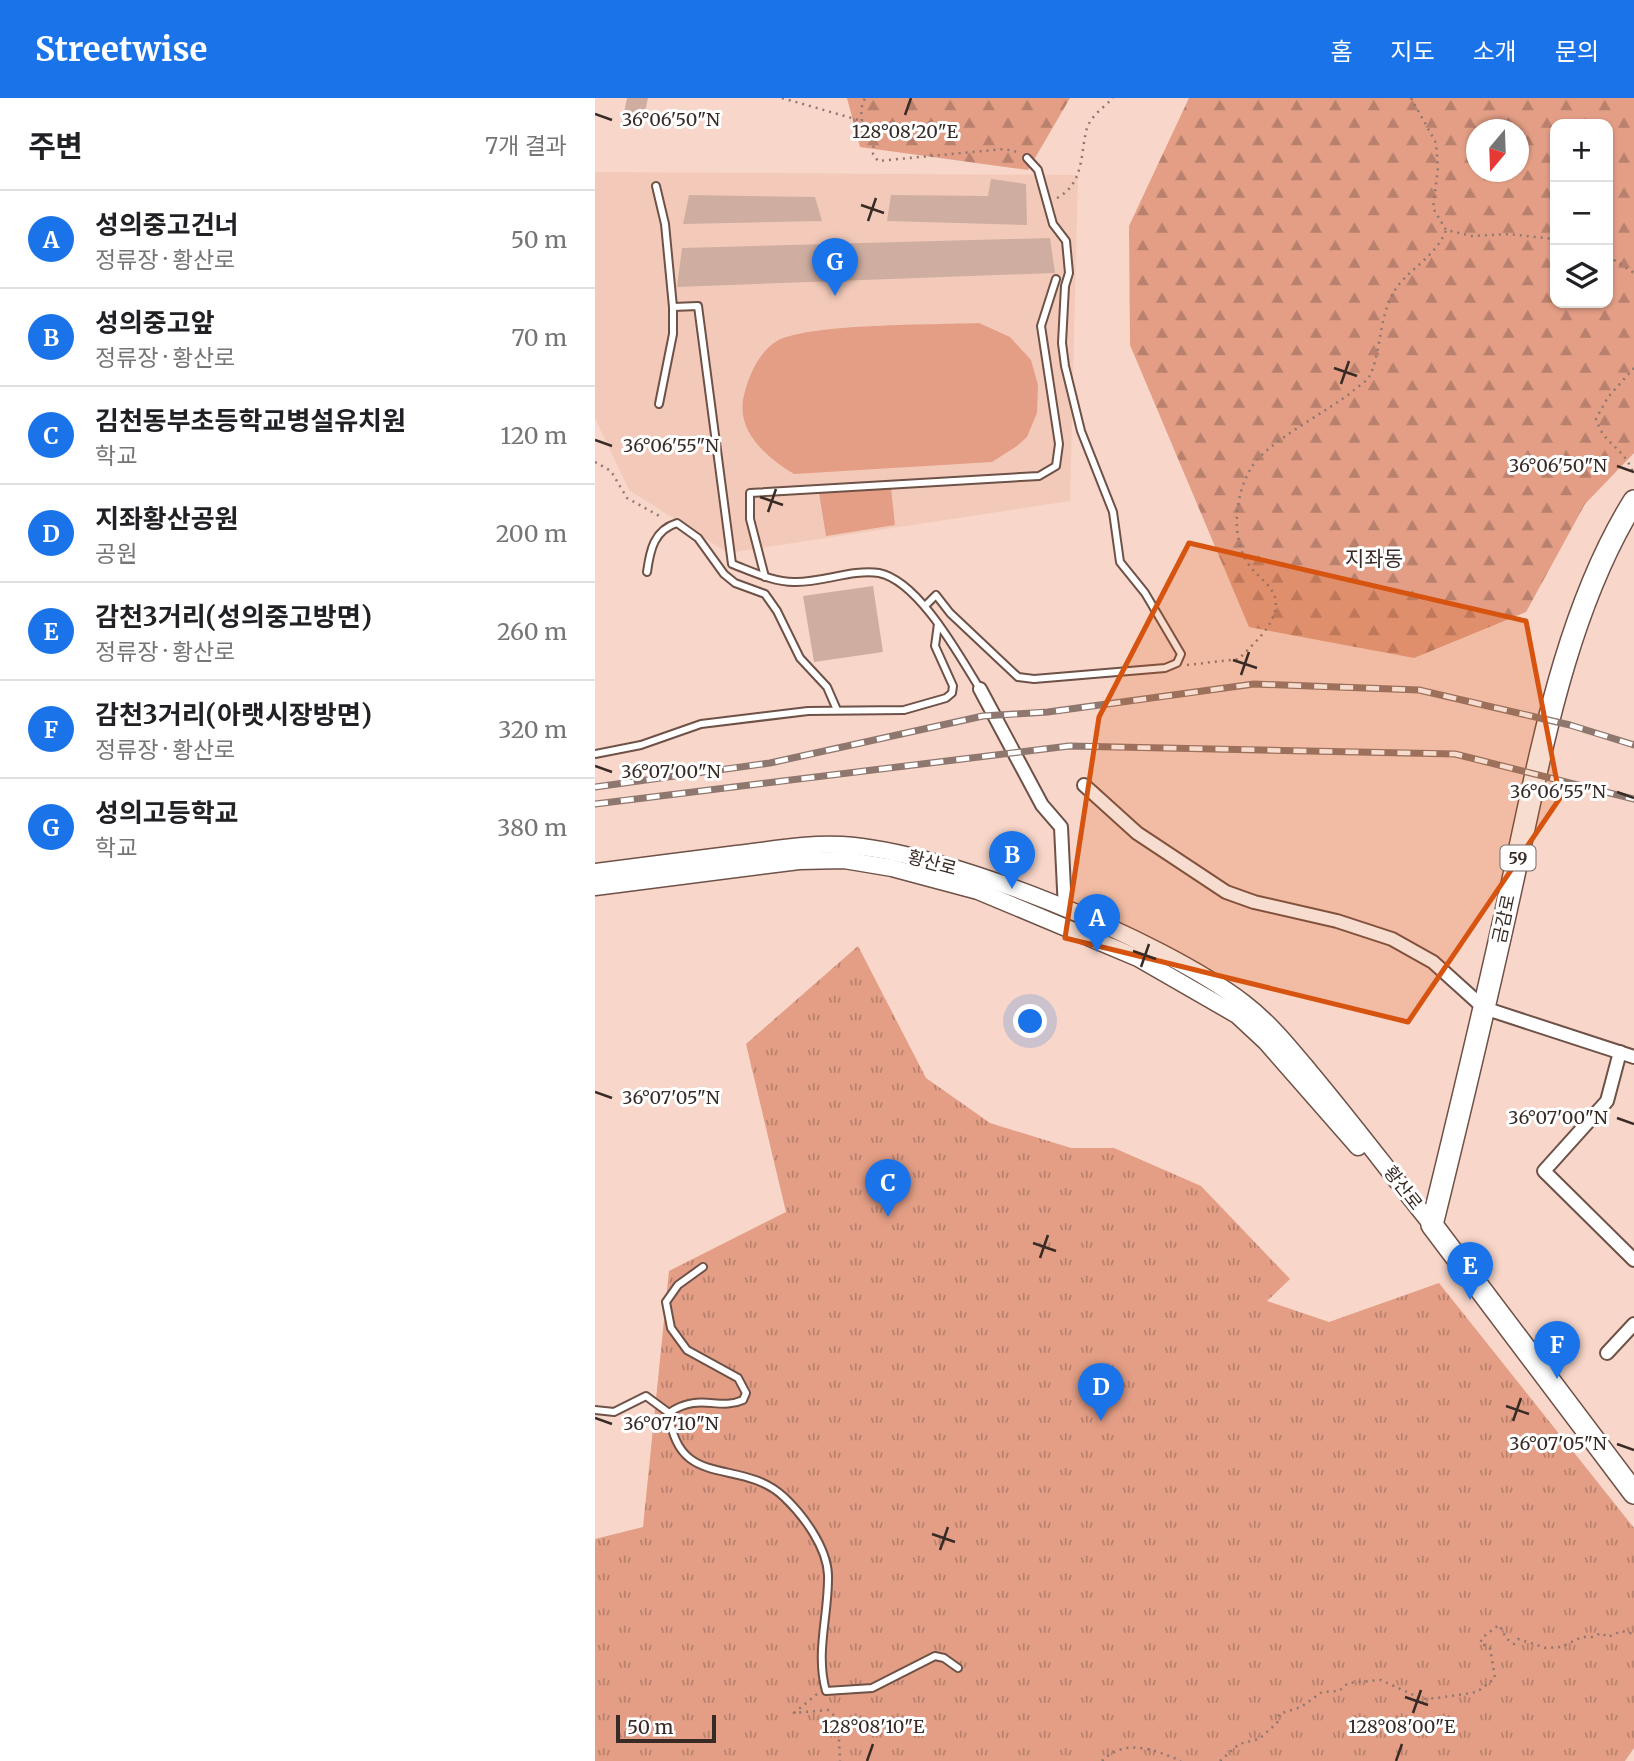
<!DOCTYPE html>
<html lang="ko">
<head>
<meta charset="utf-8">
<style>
  body { margin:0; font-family:Merriweather,"Noto Sans KR",serif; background:#f6f6f6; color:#202124 }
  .controls { position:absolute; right:21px; top:21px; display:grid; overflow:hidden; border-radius:14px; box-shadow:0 2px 5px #0004 }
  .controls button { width:63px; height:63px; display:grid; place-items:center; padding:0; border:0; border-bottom:2px solid #e0e0e0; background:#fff; color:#202124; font:35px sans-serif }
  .compass { position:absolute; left:871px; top:21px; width:63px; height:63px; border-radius:50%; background:#fff; box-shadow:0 2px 5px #0004; rotate:199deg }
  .scale { position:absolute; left:21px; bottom:18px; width:100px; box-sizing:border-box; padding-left:7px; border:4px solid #382b26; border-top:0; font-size:19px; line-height:24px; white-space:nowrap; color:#382b26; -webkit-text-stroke:5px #fff; paint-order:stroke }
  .you { position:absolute; left:436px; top:924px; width:24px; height:24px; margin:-18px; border:5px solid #fff; border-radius:50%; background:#1a73e8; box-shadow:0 0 0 10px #1a73e833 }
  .badge { display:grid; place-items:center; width:46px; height:46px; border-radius:50%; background:#1a73e8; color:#fff; font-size:23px; font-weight:700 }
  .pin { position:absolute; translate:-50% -58px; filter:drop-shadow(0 2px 4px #0008) }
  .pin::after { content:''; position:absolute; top:37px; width:24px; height:21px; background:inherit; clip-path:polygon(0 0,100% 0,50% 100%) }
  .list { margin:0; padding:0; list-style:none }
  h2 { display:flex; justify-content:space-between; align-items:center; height:91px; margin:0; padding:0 28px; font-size:30px }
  h2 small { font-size:23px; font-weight:400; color:#757577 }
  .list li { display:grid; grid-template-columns:46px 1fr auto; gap:21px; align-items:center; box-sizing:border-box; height:98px; padding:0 28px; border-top:2px solid #e0e0e0 }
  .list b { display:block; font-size:26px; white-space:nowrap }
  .list p { margin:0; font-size:23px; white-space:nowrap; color:#757577 }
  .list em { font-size:23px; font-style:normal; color:#757577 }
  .icon { flex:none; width:38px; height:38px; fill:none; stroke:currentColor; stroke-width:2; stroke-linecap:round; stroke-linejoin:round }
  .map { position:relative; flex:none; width:1039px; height:1663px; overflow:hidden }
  header { display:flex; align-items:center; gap:42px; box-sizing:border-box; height:98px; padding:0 35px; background:#1a73e8; color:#fff }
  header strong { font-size:33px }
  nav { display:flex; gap:38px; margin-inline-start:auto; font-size:24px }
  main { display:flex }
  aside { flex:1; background:#fff }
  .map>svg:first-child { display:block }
  .built { fill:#f3caba }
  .grass { fill:url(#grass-tufts) }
  .forest { fill:url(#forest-firs); fill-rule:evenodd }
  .pitch { fill:#e39e85 }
  .building { fill:#cfaea1 }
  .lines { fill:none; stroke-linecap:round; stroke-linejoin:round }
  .service-casing { stroke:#6e5147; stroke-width:10 }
  .minor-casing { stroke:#6e5147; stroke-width:16 }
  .tertiary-casing { stroke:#6e5147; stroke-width:19 }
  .primary-casing { stroke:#6e5147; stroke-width:24 }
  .path { stroke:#8f7870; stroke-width:2.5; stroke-dasharray:2 5; stroke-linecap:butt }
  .service { stroke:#fff; stroke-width:6 }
  .minor { stroke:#fff; stroke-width:12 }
  .tertiary { stroke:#fff; stroke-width:16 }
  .primary { stroke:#fff; stroke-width:21 }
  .rail-casing { stroke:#8e776f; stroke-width:7 }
  .rail { stroke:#fff; stroke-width:4.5; stroke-dasharray:13; stroke-linecap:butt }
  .marked { fill:#d6540f; fill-opacity:0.2; stroke:#d6540f; stroke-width:5; stroke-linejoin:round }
  .ticks { fill:none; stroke:#382b26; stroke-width:2.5 }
  .labels { text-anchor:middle; stroke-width:6; stroke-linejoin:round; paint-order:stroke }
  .shield { fill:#fff; stroke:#746b67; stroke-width:2 }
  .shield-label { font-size:16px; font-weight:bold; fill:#382b26 }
  .street-label { font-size:18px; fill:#382b26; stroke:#fff }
  .quarter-label { font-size:21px; fill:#382b26; stroke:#fff }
  .ticks-label { font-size:18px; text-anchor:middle; fill:#382b26; stroke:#fff; stroke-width:6; stroke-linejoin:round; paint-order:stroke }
</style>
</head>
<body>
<header>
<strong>Streetwise</strong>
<nav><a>홈</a><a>지도</a><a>소개</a><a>문의</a></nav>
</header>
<main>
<aside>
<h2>주변<small>7개 결과</small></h2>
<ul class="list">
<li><span class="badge">A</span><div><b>성의중고건너</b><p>정류장 · 황산로</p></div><em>50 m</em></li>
<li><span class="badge">B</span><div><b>성의중고앞</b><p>정류장 · 황산로</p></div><em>70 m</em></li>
<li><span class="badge">C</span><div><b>김천동부초등학교병설유치원</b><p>학교</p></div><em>120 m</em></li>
<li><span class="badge">D</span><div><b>지좌황산공원</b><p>공원</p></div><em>200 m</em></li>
<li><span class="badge">E</span><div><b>감천3거리(성의중고방면)</b><p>정류장 · 황산로</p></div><em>260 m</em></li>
<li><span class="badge">F</span><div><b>감천3거리(아랫시장방면)</b><p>정류장 · 황산로</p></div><em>320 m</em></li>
<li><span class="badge">G</span><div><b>성의고등학교</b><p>학교</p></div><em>380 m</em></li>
</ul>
</aside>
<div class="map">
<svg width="1039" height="1663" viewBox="0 0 1039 1663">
  <defs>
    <pattern id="grass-tufts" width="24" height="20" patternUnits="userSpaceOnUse" patternTransform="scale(1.75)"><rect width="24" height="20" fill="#e39e85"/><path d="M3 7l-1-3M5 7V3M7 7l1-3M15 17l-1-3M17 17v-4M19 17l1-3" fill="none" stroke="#b9816d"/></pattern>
    <pattern id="forest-firs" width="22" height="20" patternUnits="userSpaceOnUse" patternTransform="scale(1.75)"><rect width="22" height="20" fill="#e39e85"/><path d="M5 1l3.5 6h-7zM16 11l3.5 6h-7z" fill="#b9816d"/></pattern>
  </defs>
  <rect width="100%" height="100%" fill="#f8d6c9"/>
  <polygon class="built" points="0,74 483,77 475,403 133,455 34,392 0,320"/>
  <polygon class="grass" points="263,848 331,980 395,1025 476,1050 519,1050 606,1088 695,1181 672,1203 734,1224 844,1185 1039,1430 1039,1650 1030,1663 0,1663 0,1441 48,1429 74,1173 191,1114 151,946"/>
  <g class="forest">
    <polygon points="252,0 475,0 433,72 265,49"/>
    <path d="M594 0H1039V355L990 406 931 514 819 560 654 529 535 247 534 128ZM960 26H1013V205H960ZM881 32H923V74H881Z"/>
  </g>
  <g class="pitch">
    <path d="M384 225 415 239 436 262 443 287 442 315 432 339 422 348 397 364 199 376C173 360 143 336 148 302 152 281 163 254 182 243 214 225 341 227 384 225Z"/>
    <polygon points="296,390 300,427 231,438 224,395"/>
  </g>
  <g class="building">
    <polygon points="32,0 53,0 47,28 27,24"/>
    <polygon points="396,81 431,86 432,127 292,123 296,97 393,98"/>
    <polygon points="94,97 220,99 227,123 88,126"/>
    <polygon points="455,140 460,175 82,189 87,150"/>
    <polygon points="278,488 288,554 219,564 208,498"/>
  </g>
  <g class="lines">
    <defs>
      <g id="service">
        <path d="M61 88 70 126 78 209 103 208 137 466C156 473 178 484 199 484 226 485 257 471 284 475 324 483 365 559 385 591"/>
        <polyline points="64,306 78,236 78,209"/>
        <path d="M52 474C55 452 59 432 82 425L103 440 129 476 140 485 170 496 182 513 205 560 232 589 242 612"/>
        <polyline points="170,479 155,421 155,395 444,378 461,368 464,346 446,228 461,181"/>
        <polyline points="330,508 341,497 355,515 423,579 439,581 570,570 582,565 586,556 550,495 525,464 518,414 486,333 470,268 467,245 470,188 474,175 471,143 458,126 443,72 432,60"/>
        <polyline points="0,656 46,647 106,626 213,613 309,612 351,600 357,595 358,588 340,548 343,526"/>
        <path d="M108 1169 83 1187 71 1204 76 1230 92 1252 143 1280 151 1295 148 1302C124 1313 104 1294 74 1315 83 1394 145 1358 189 1399 208 1417 232 1449 233 1477 234 1516 220 1554 231 1593L277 1590 340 1558 349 1560 363 1570"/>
        <polyline points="0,1312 19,1314 51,1298 74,1315"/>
      </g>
      <g id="minor">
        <polyline points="385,591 447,707 466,729 470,812"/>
        <polyline points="489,687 542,735 631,794 659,804 742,823 797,841 838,864 889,910 1039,959"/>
        <polyline points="1025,954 1012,1003 949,1073 1039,1162"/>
        <polyline points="1012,1255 1039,1226"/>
      </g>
      <g id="tertiary">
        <path d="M0 774C47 768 95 762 142 756 177 752 212 745 247 747 352 753 565 841 649 905 674 924 695 950 715 974 757 1024 796 1076 837 1127"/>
        <polyline points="0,789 204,763 249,762 297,770 383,793 543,860 642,917 671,944 763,1049"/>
      </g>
      <path id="primary" d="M1039 403C970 514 945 659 917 786 892 900 865 1013 837 1127L1039 1395"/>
    </defs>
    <use href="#service" class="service-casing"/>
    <use href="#minor" class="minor-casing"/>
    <use href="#tertiary" class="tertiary-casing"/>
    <use href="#primary" class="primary-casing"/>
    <g class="path">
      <polyline points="187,0 267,23 269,31 279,42 278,56 283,63 409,51 423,54"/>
      <polyline points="816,0 841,45 843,70 838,110 851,132 877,138 914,136 960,141"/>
      <polyline points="267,23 266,11 270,0"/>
      <path d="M462 100C490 85 485 55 492 30 496 18 509 9 518 0"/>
      <polyline points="1013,158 1039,175"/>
      <path d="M1039 270 1013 299 1001 321C1009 348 1029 348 1039 377"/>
      <polyline points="0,364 16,373 32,400 68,420"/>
      <path d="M592 567 644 561C654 550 668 538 675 525 692 494 668 486 654 467 635 440 640 397 656 370 670 345 732 314 758 293 762 289 771 284 774 279 785 260 784 222 797 197 810 172 841 160 851 132"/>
      <polyline points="222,1596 199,1615 233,1612 243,1621 245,1663"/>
      <path d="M507 1663C530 1640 558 1651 586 1663"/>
      <polyline points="625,1663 644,1646 664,1641 682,1625 684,1616 706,1609 727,1594 744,1593 753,1585 786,1582 827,1601 842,1600 882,1594 900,1580 895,1550 885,1545 888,1539 904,1527 912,1541 919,1546 923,1541 951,1550 966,1549 987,1539 997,1539 1006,1535 1013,1539 1027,1533 1039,1536"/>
    </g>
    <use href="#service" class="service"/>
    <use href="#minor" class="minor"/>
    <use href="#tertiary" class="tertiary"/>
    <use href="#primary" class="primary"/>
    <defs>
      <g id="rail">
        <polyline points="0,689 175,665 388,618 453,614 659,586 824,592 975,627 1039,647"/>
        <polyline points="0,706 474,648 860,656 1039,701"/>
      </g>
    </defs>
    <use href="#rail" class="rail-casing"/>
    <use href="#rail" class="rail"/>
  </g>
  <path class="marked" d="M594 445 931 523 965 700 813 924 470 840 504 619Z"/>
  <path class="ticks" d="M0 16 17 22M310 17 316 0M266 107 289 115M273 123 281 100M739 270 762 278M746 286 754 263M0 342 17 348M1022 368 1039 374M165 399 188 407M173 414 181 391M638 562 662 570M646 577 654 554M0 668 17 674M1022 694 1039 700M538 853 561 861M546 869 554 846M0 994 17 1000M1022 1020 1039 1026M438 1145 461 1153M445 1160 453 1137M911 1308 934 1316M0 1320 17 1326M918 1323 926 1300M1022 1346 1039 1352M337 1436 360 1444M345 1452 353 1429M810 1599 833 1607M818 1615 826 1592M272 1663 278 1646M801 1663 807 1646"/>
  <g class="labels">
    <rect class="shield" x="905.5" y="747.5" width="35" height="25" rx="5"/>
    <g class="shield-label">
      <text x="923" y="766">59</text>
    </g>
    <g class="street-label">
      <text transform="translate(337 765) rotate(15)" y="6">황산로</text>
      <text transform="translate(909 821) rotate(-78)" y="6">금감로</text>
      <text transform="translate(808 1090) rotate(52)" y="6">황산로</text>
    </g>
    <g class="quarter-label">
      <text x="779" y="468">지좌동</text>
    </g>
  </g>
  <g class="ticks-label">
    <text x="76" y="28">36°06'50"N</text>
    <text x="310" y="40">128°08'20"E</text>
    <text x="76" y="354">36°06'55"N</text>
    <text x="963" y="374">36°06'50"N</text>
    <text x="76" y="680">36°07'00"N</text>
    <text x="963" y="700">36°06'55"N</text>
    <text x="76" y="1006">36°07'05"N</text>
    <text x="963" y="1026">36°07'00"N</text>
    <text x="76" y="1332">36°07'10"N</text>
    <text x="963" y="1352">36°07'05"N</text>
    <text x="278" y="1635">128°08'10"E</text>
    <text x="807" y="1635">128°08'00"E</text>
  </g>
</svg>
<div class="controls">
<button>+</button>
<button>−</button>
<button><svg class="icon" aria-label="layers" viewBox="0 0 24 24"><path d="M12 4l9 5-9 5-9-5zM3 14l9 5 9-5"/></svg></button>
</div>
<svg class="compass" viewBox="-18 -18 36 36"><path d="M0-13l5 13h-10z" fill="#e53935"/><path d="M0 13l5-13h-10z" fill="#757577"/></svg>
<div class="scale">50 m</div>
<div class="you"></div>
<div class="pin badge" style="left:502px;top:854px">A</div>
<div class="pin badge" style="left:417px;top:791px">B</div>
<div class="pin badge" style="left:293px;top:1119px">C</div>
<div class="pin badge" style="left:506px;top:1323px">D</div>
<div class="pin badge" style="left:875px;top:1202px">E</div>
<div class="pin badge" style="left:962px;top:1281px">F</div>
<div class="pin badge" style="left:240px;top:198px">G</div>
</div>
</main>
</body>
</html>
